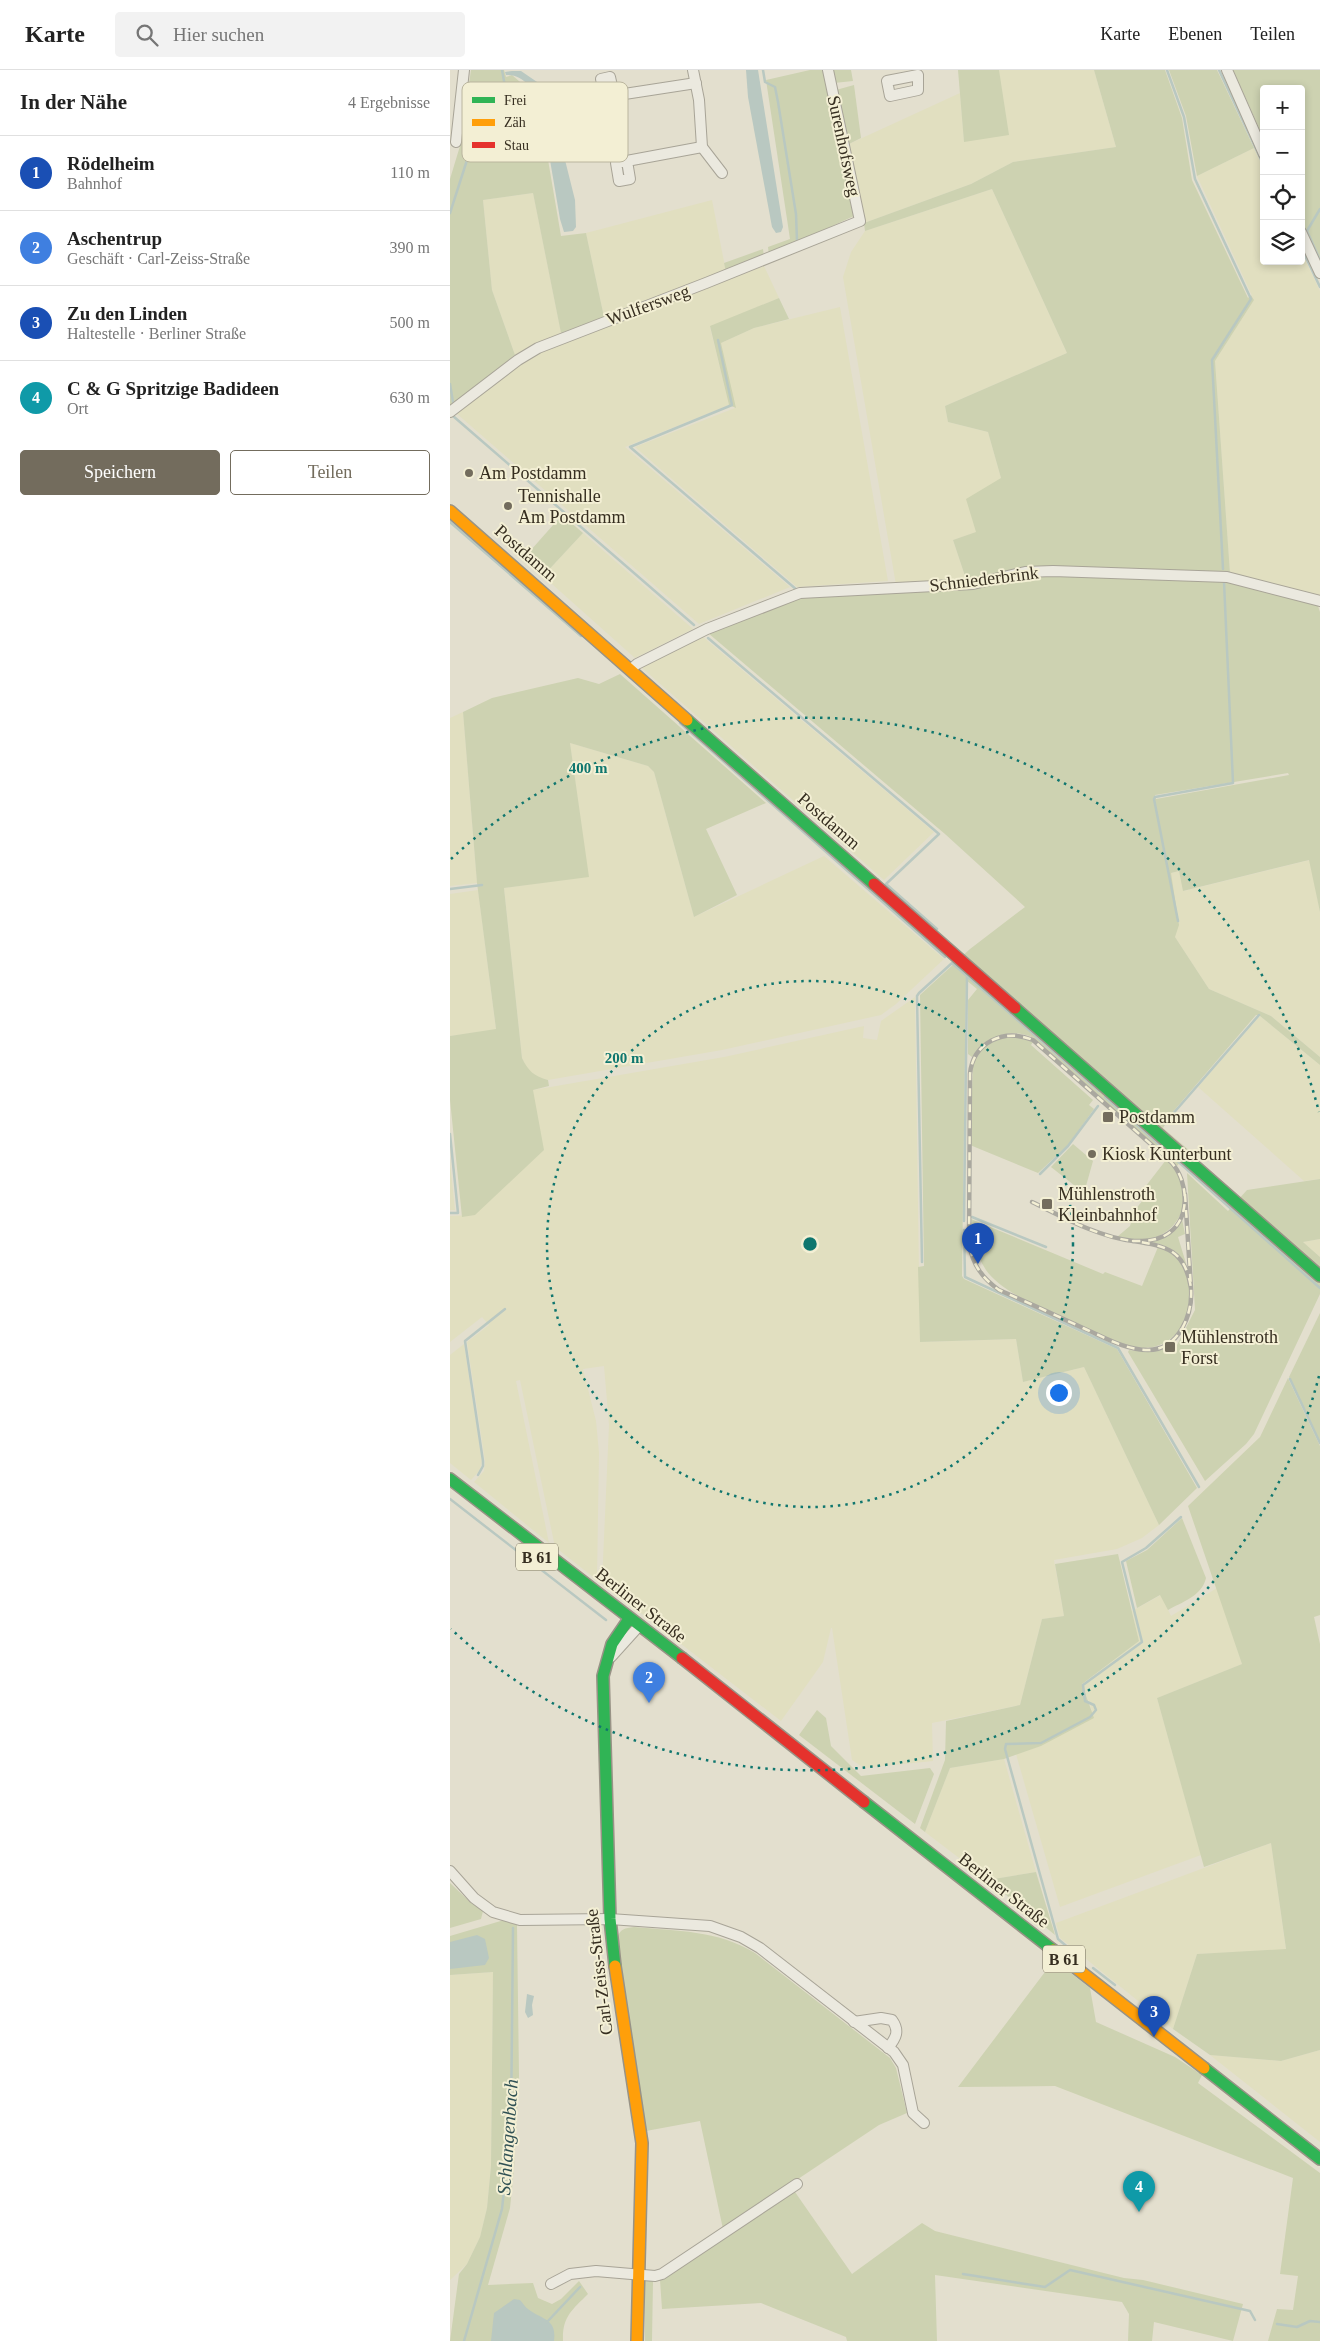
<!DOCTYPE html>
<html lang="de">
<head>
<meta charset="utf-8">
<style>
  body { margin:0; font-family:Georgia,serif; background:#f2f2f2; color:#222 }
  .controls { position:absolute; right:15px; top:15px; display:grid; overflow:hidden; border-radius:5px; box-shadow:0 2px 8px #0003 }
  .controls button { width:45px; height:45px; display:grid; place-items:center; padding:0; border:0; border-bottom:1px solid #e0e0e0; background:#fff; color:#222; font:25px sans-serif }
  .you { position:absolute; left:608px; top:1322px; width:18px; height:18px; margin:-12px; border:4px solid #fff; border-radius:50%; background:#1a73e8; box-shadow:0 0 0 8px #1a73e833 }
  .badge { display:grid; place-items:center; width:32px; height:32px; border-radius:50%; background:#736c5d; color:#fff; font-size:16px; font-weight:700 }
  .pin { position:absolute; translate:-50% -41px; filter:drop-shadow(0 1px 2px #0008) }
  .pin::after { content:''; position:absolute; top:26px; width:18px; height:15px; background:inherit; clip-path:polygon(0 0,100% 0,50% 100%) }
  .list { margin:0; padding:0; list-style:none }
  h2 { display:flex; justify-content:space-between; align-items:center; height:65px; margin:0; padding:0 20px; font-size:21px }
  h2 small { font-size:16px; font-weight:400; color:#767676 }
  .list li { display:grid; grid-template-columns:32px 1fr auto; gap:15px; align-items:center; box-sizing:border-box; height:75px; padding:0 20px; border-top:1px solid #e0e0e0 }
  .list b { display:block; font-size:19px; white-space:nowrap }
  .list p { margin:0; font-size:16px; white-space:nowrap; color:#767676 }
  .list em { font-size:16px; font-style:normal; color:#767676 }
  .actions { display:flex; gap:10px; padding:15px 20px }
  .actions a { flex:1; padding:11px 0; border:1px solid #736c5d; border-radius:5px; text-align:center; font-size:18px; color:#736c5d }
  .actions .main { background:#736c5d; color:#fff }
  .icon { flex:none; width:28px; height:28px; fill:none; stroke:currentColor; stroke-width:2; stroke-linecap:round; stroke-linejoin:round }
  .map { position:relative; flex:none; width:870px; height:2271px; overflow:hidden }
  header { display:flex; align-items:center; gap:30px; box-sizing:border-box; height:70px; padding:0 25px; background:#fff; border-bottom:1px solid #e0e0e0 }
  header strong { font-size:24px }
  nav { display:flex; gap:28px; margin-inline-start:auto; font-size:18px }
  .search { width:350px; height:45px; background:#f2f2f2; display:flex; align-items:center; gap:12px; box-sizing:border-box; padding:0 18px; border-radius:5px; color:#767676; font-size:19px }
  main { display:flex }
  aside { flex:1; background:#fff }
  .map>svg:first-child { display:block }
  .farmland { fill:#e1dfc0 }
  .green { fill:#cdd2b1; fill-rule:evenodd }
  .water { fill:#b9c8c1 }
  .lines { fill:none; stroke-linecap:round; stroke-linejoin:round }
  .stream { stroke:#b9c8c1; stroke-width:2.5 }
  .street-casing { stroke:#a8a497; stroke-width:12 }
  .fast-casing { stroke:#989386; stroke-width:14 }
  .slow-casing { stroke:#989386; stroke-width:14 }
  .jam-casing { stroke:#989386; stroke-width:14 }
  .street { stroke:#ebe9df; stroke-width:10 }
  .fast { stroke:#30b455; stroke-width:11 }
  .slow { stroke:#ff9f0a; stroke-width:11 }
  .jam { stroke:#e5322d; stroke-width:11 }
  .rail-casing { stroke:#aaa89f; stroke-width:4.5 }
  .rail { stroke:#f3efd4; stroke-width:2.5; stroke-dasharray:8; stroke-linecap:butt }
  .ring { fill:none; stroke:#0f766e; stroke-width:2.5; stroke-dasharray:2.5 5 }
  .poi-dot { fill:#736c5d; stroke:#f3efd4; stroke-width:2 }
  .labels { text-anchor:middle; stroke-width:4; stroke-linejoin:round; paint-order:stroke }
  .shield { fill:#f3efd4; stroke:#6f6856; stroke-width:1 }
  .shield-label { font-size:16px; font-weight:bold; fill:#362e20 }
  .street-label { font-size:18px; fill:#362e20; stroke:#f3efd4 }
  .poi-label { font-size:18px; fill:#362e20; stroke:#f3efd4; text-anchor:start }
  .water-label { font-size:19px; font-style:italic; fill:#305154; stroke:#f3efd4 }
  .key { fill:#f3efd4; stroke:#bab59e; stroke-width:1 }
  .key-label { font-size:14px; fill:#362e20 }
  .centre { fill:#0f766e; stroke:#f3efd4; stroke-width:2.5 }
  .ring-label { font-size:15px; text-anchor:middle; font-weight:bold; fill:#0f766e; stroke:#f3efd4; stroke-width:4; stroke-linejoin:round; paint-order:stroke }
</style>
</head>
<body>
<header>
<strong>Karte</strong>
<div class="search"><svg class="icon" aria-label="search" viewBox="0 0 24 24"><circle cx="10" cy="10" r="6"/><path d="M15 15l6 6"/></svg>Hier suchen</div>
<nav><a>Karte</a><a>Ebenen</a><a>Teilen</a></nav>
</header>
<main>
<aside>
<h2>In der Nähe<small>4 Ergebnisse</small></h2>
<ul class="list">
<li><span class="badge" style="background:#1a4fb4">1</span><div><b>Rödelheim</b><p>Bahnhof</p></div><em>110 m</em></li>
<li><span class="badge" style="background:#3f7fe0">2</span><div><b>Aschentrup</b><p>Geschäft · Carl-Zeiss-Straße</p></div><em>390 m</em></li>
<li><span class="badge" style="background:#1a4fb4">3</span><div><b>Zu den Linden</b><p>Haltestelle · Berliner Straße</p></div><em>500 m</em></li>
<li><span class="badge" style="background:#0f9aa8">4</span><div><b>C &amp; G Spritzige Badideen</b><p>Ort</p></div><em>630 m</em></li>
</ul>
<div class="actions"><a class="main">Speichern</a><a>Teilen</a></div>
</aside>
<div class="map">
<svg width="870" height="2271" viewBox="0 0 870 2271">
  <rect width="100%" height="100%" fill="#e3dfce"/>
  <g class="farmland">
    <polygon points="549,0 644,0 666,77 563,92 521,114 414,153 399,74 510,23 514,72 549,5"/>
    <polygon points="804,78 814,100 814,191 851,191 851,181 870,221 870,526 780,503 765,291 804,230 747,106"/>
    <polygon points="542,119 617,283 495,336 498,352 538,362 551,408 527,462 503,470 517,512 446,515 393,207 401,182 415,161"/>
    <polygon points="83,123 111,263 65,285 42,220 33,130"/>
    <polygon points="262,130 276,202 154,247 136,163"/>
    <polygon points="314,196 329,228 260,257 279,335 175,377 340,517 249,554 6,343 70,295 90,283 114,272"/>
    <polygon points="390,237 438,511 347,517 185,377 285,338 271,273 304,258"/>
    <polygon points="133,463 243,559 185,588 93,506"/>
    <polygon points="252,566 484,762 434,810 191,597"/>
    <polygon points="13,642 27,813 0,816 0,648"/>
    <polygon points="120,673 198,696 204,702 244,847 374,786 494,889 446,934 431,945 272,980 98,1010 87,1007 77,999 72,988 54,818 138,806"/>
    <polygon points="860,790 870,842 870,987 821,946 759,919 725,867 721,803 729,801 734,821"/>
    <polygon points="28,820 46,960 0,966 0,824"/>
    <polygon points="465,927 470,1272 566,1269 573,1312 634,1297 709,1455 692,1468 667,1479 604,1490 614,1546 592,1549 570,1635 482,1653 483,1691 414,1698 402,1690 382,1558 381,1558 373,1592 331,1651 152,1513 159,1355 154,1296 133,1299 146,1351 149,1383 147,1510 105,1477 70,1310 66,1311 99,1473 24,1412 34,1401 35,1391 17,1272 39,1255 32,1247 0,1272 0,1146 25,1145 83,1020 274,987 414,956 413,968 427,970 431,951"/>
    <polygon points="810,946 870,995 870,1109 854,1111 748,1017"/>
    <polygon points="0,1092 5,1140 0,1140"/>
    <polygon points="870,1169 870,1187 853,1172"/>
    <polygon points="14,1274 32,1391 30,1400 21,1410 0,1393 0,1285"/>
    <polygon points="767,1518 792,1594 707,1628 751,1785 610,1837 566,1684 591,1676 642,1640 632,1614 689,1571 682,1541 711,1525 721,1546"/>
    <polygon points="554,1689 586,1802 538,1810 475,1762 500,1698"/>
    <polygon points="821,1773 836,1880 747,1884 723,1959 610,1868 606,1853"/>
    <polygon points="43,1902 41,2096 37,2138 30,2167 17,2194 0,2210 0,1905"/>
    <polygon points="870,1980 870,2072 760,1985 831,1991"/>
  </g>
  <g class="green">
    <polygon points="21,0 54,0 56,7 62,5 77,18 89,37 111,166 136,163 154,247 111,263 83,123 33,130 42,220 65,285 0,337 0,109 10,76"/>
    <polygon points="360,0 375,0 404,146 319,185 318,177 340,169 316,10"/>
    <polygon points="381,0 401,0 403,11 384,13"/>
    <polygon points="508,0 549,0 559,65 514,72"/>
    <polygon points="644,0 715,0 732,48 742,110 798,228 801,225 804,230 765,291 780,503 603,498 517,512 503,470 526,462 516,429 551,408 538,362 498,352 495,336 617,283 542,119 415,161 414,153 521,114 563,92 666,77"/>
    <polygon points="719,0 767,0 804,78 747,106 736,46"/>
    <polygon points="783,0 870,0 870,195 851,155 851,19 814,19 814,69"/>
    <polygon points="404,15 411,68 399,74 386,20"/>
    <polygon points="313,179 314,187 276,202 274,193"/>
    <polygon points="329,228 339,249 304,258 271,273 286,338 279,335 260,256"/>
    <polygon points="112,445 133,463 93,506 73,489"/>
    <path d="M602 506 770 510 868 536 870 542V842L859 790 733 821 729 801 721 803 729 855 725 867 759 919 821 946 870 987V995L810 946 806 945 715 1051 716 1053 713 1058 740 1081 727 1096 584 968C559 957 538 966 522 987L518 984V930L527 919 516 910 512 1206 514 1209 667 1279 747 1418 709 1455 634 1297 573 1312 566 1269 470 1272 468 1197 474 1196 470 925 520 879 575 837 495 764 258 563 351 526ZM838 703 839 705 706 729 705 725Z"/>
    <path d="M170 604 316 733 256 759 287 825 244 847 204 702 198 696 120 673 139 807 54 818 72 988C78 1001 84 1006 98 1010L99 1016 83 1020 94 1080 25 1145 12 1147 0 1030V966L46 959 27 813 13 642 42 628 128 608 149 614Z"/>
    <path d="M556 967H568L583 972 581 975 643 1030 639 1035 644 1039 618 1075 588 1103 520 1075 523 993C529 978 541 971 556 967Z"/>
    <polygon points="623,1074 643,1091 634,1123 601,1097"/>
    <path d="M716 1090C757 1125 724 1186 667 1167L680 1156 685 1140 697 1125 692 1121Z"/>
    <polygon points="737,1103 778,1141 797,1120 870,1109 870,1169 853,1172 870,1187 870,1224 804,1364 796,1374 755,1411 678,1282 679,1280 699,1282 713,1279 718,1284 725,1274 727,1275 745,1240"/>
    <path d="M521 1149 653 1204 655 1202 692 1216 708 1177C764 1192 745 1297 675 1275 640 1259 555 1229 536 1200 526 1185 523 1167 521 1149Z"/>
    <path d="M732 1149 735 1164 728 1167 738 1200C730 1182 719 1176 700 1172L718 1166Z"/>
    <polygon points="870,1243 870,1372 839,1307"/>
    <polygon points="838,1308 870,1376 870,1545 864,1547 870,1574 870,1980 831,1991 760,1985 723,1959 747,1884 836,1879 821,1773 754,1797 707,1628 792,1594 738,1436 810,1367"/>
    <path d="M732 1448 756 1508C752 1526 732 1532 718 1540L710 1525 687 1538 676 1491 697 1480Z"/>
    <polygon points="668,1484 689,1571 632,1614 644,1648 591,1676 554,1689 500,1698 475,1762 470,1758 495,1690 496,1651 570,1635 592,1549 614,1546 605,1494"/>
    <polygon points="367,1640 376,1648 381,1676 411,1706 480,1698 484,1704 465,1754 349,1665"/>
    <polygon points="586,1802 605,1865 538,1810"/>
    <polygon points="0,1813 21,1833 33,1841 31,1849 0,1858"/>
    <path d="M54 1850 67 1855 69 2006 64 2099 60 2138 38 2215 83 2213 88 2228 102 2234 111 2229 129 2211 138 2224C122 2240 112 2247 113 2271H0L9 2204 17 2194 30 2167 37 2138 41 2096 43 1902 0 1905V1866Z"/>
    <path d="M184 1857C226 1861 268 1860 305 1883L440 1988 446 1998 457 2043 429 2055 273 2159 250 2051 196 2061 167 1868C170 1859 175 1858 184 1857Z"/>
    <polygon points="604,1890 640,1918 646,1952 725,1987 752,2005 748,2013 870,2103 870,2271 818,2271 827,2239 843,2240 848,2206 830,2204 843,2108 605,2016 508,2017"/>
    <polygon points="345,2122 402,2204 472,2153 485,2161 674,2208 693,2210 793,2234 783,2271 704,2252 702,2271 678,2271 679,2244 672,2232 485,2205 487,2271 397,2271 396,2267 311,2233 212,2239 210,2210"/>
    <polygon points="195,2211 203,2211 202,2271 195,2271"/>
  </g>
  <g class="water">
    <polygon points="296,0 308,0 333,157 331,162 326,163 322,157 298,27"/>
    <path d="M62 1H71L90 14 97 13 102 16 113 82 125 130 126 157 123 161 114 162 110 149 91 37C85 21 74 4 56 5L55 2Z"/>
    <polygon points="27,1865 35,1869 39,1888 35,1895 0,1899 0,1872"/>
    <polygon points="77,1924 84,1926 82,1935 83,1945 78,1948 75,1942"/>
    <path d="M64 2229 70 2230C73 2233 75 2237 78 2239 92 2250 107 2248 104 2271H41L44 2243Z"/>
  </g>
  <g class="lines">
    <g class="stream">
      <polyline points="313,0 315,12 325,17 328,32 346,144 347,171"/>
      <polyline points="717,0 734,47 745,109 801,229 762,290 773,499"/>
      <polyline points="769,0 814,96"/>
      <polyline points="870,139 857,161 870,190"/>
      <polyline points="0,143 18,87 24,76 36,74 56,22 52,0"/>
      <polyline points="851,177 870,217"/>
      <polyline points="268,270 282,335 180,377 347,520"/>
      <polyline points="0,314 3,332"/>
      <polyline points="3,346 244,555"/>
      <polyline points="0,452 131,566"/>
      <polyline points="258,568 489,764 436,814 487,859"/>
      <polyline points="230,653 495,887"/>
      <polyline points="0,819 32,815"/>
      <polyline points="728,851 704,729 705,727 783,713 774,512"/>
      <polyline points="655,1027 712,1077"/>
      <polyline points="714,1054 809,945"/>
      <polyline points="0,1064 8,1143 0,1143"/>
      <polyline points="723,1087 870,1218"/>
      <polyline points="590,1104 618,1076 648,1036"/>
      <polyline points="522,1147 596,1177"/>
      <polyline points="514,1151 517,907"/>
      <polyline points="514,1160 515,1207 668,1278 749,1417"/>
      <polyline points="472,1192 467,926 469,923 502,893 649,1021"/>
      <polyline points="840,1309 870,1373"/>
      <polyline points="28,1405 33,1396 33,1391 15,1271 55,1239"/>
      <polyline points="0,1429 156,1550"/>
      <polyline points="633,1890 608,1869 555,1679 556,1674 591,1673 640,1647 646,1640 644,1635 635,1631 633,1615 692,1572 672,1492 696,1478 731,1447"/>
      <polyline points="643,1898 665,1915"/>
      <polyline points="513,2204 595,2217 620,2200 800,2241 805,2250"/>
      <polyline points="97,2252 130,2217"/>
      <polyline points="827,2254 847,2257 860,2251 870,2252"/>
      <polyline points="14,2271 52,2139 61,2055 63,1858"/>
    </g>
    <defs>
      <g id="street">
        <polyline points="243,0 249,30 252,77 272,103"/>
        <polyline points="777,0 814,84"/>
        <polygon points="468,5 468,20 440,26 437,11"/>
        <polyline points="164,25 160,7 151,9 155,27 246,13"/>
        <polyline points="6,72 14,0"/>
        <polyline points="177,91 180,109 169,111 166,93 252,77"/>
        <polyline points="851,162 870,203"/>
        <polyline points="0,342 68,290 88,278 256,213 410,151 378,0"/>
        <polyline points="181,599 187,594 257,559 350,523 523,514 575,502 603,501 777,507 870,531"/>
        <polyline points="161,1587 189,1556"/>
        <polyline points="0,1801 24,1828 43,1842 70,1850 160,1849 260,1856 291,1867 310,1878 444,1982 453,1995 463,2043 474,2053"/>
        <path d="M404 1952 431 1948 442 1950C450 1961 446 1968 438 1978"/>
        <polyline points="101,2214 120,2204 146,2201 205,2206 212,2204 347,2114"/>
      </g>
      <g id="fast">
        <polyline points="237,650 424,814"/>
        <polyline points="565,938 870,1206"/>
        <polyline points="0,1409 232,1588"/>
        <polyline points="414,1732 603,1880"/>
        <polyline points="165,1896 160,1849 153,1606 162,1574 179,1549"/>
        <polyline points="754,1998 870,2089"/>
      </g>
      <g id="slow">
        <polyline points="0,441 237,650"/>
        <polyline points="603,1880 754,1998"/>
        <polyline points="165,1896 192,2073 187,2271"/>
      </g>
      <g id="jam">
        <polyline points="424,814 565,938"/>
        <polyline points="232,1588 414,1732"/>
      </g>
    </defs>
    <use href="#street" class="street-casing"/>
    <use href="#fast" class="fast-casing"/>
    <use href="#slow" class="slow-casing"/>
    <use href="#jam" class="jam-casing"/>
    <use href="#street" class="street"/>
    <use href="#fast" class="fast"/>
    <use href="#slow" class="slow"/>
    <use href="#jam" class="jam"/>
    <defs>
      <g id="rail">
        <path d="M735 1124 741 1218C743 1244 729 1280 698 1280 675 1280 654 1267 633 1258 605 1245 577 1232 549 1220 532 1208 523 1195 519 1174L520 1004C523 972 554 958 583 970L721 1092C739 1111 742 1152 714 1166 704 1171 694 1171 683 1171 717 1176 735 1180 741 1218"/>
        <path d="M582 1132C613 1147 648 1167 683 1171"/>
      </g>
    </defs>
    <use href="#rail" class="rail-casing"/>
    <use href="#rail" class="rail"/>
  </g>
  <g class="ring">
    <circle cx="360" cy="1174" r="263"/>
    <path d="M869 1306A526 526 0 0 1 1 1559M1 789A526 526 0 0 1 869 1042"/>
  </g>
  <g class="poi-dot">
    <circle cx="19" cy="403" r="5"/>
    <circle cx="58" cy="436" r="5"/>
    <rect x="652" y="1041" width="12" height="12" rx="2.5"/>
    <circle cx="642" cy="1084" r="5"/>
    <rect x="591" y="1128" width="12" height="12" rx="2.5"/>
    <rect x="714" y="1271" width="12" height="12" rx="2.5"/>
  </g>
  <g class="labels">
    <g class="shield">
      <rect x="66" y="1473.5" width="42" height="27" rx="4"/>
      <rect x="593" y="1875.5" width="42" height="27" rx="4"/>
    </g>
    <g class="shield-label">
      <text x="87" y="1493">B 61</text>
      <text x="614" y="1895">B 61</text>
    </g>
    <g class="street-label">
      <text transform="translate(394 76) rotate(78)" y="6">Surenhofsweg</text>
      <text transform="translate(198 235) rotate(-20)" y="6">Wulfersweg</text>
      <text transform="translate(76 483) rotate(41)" y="6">Postdamm</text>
      <text transform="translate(534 509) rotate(-7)" y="6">Schniederbrink</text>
      <text transform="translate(379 751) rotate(41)" y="6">Postdamm</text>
      <text transform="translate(191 1535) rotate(38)" y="6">Berliner Straße</text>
      <text transform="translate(554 1820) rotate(38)" y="6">Berliner Straße</text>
      <text transform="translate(149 1902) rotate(-97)" y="6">Carl-Zeiss-Straße</text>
    </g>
    <g class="poi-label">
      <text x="29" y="409">Am Postdamm</text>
      <text x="68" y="432">Tennishalle<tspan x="68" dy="21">Am Postdamm</tspan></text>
      <text x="669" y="1053">Postdamm</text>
      <text x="652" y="1090">Kiosk Kunterbunt</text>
      <text x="608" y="1130">Mühlenstroth<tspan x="608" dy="21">Kleinbahnhof</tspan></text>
      <text x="731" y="1273">Mühlenstroth<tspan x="731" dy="21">Forst</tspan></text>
    </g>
    <g class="water-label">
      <text transform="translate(57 2067) rotate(-86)" y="7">Schlangenbach</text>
    </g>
  </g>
  <rect x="12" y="12" width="166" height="80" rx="8" class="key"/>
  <rect x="22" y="27" width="23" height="6" fill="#30b455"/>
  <rect x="22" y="49" width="23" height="7" fill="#ff9f0a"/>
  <rect x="22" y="72" width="23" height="6" fill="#e5322d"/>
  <g class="key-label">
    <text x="54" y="35">Frei</text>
    <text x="54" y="57">Zäh</text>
    <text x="54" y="80">Stau</text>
  </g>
  <circle cx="360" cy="1174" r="8" class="centre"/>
  <g class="ring-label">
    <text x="138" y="703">400 m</text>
    <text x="174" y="993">200 m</text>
  </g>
</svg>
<div class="controls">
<button>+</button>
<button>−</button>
<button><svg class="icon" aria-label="locate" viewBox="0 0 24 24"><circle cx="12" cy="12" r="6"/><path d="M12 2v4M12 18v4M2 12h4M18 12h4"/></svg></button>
<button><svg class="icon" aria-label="layers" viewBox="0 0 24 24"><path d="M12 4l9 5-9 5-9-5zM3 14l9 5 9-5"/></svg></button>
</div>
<div class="you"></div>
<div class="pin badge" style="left:528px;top:1194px;background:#1a4fb4">1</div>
<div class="pin badge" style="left:199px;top:1633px;background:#3f7fe0">2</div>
<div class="pin badge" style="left:704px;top:1967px;background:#1a4fb4">3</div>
<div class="pin badge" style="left:689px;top:2142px;background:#0f9aa8">4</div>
</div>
</main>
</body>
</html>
